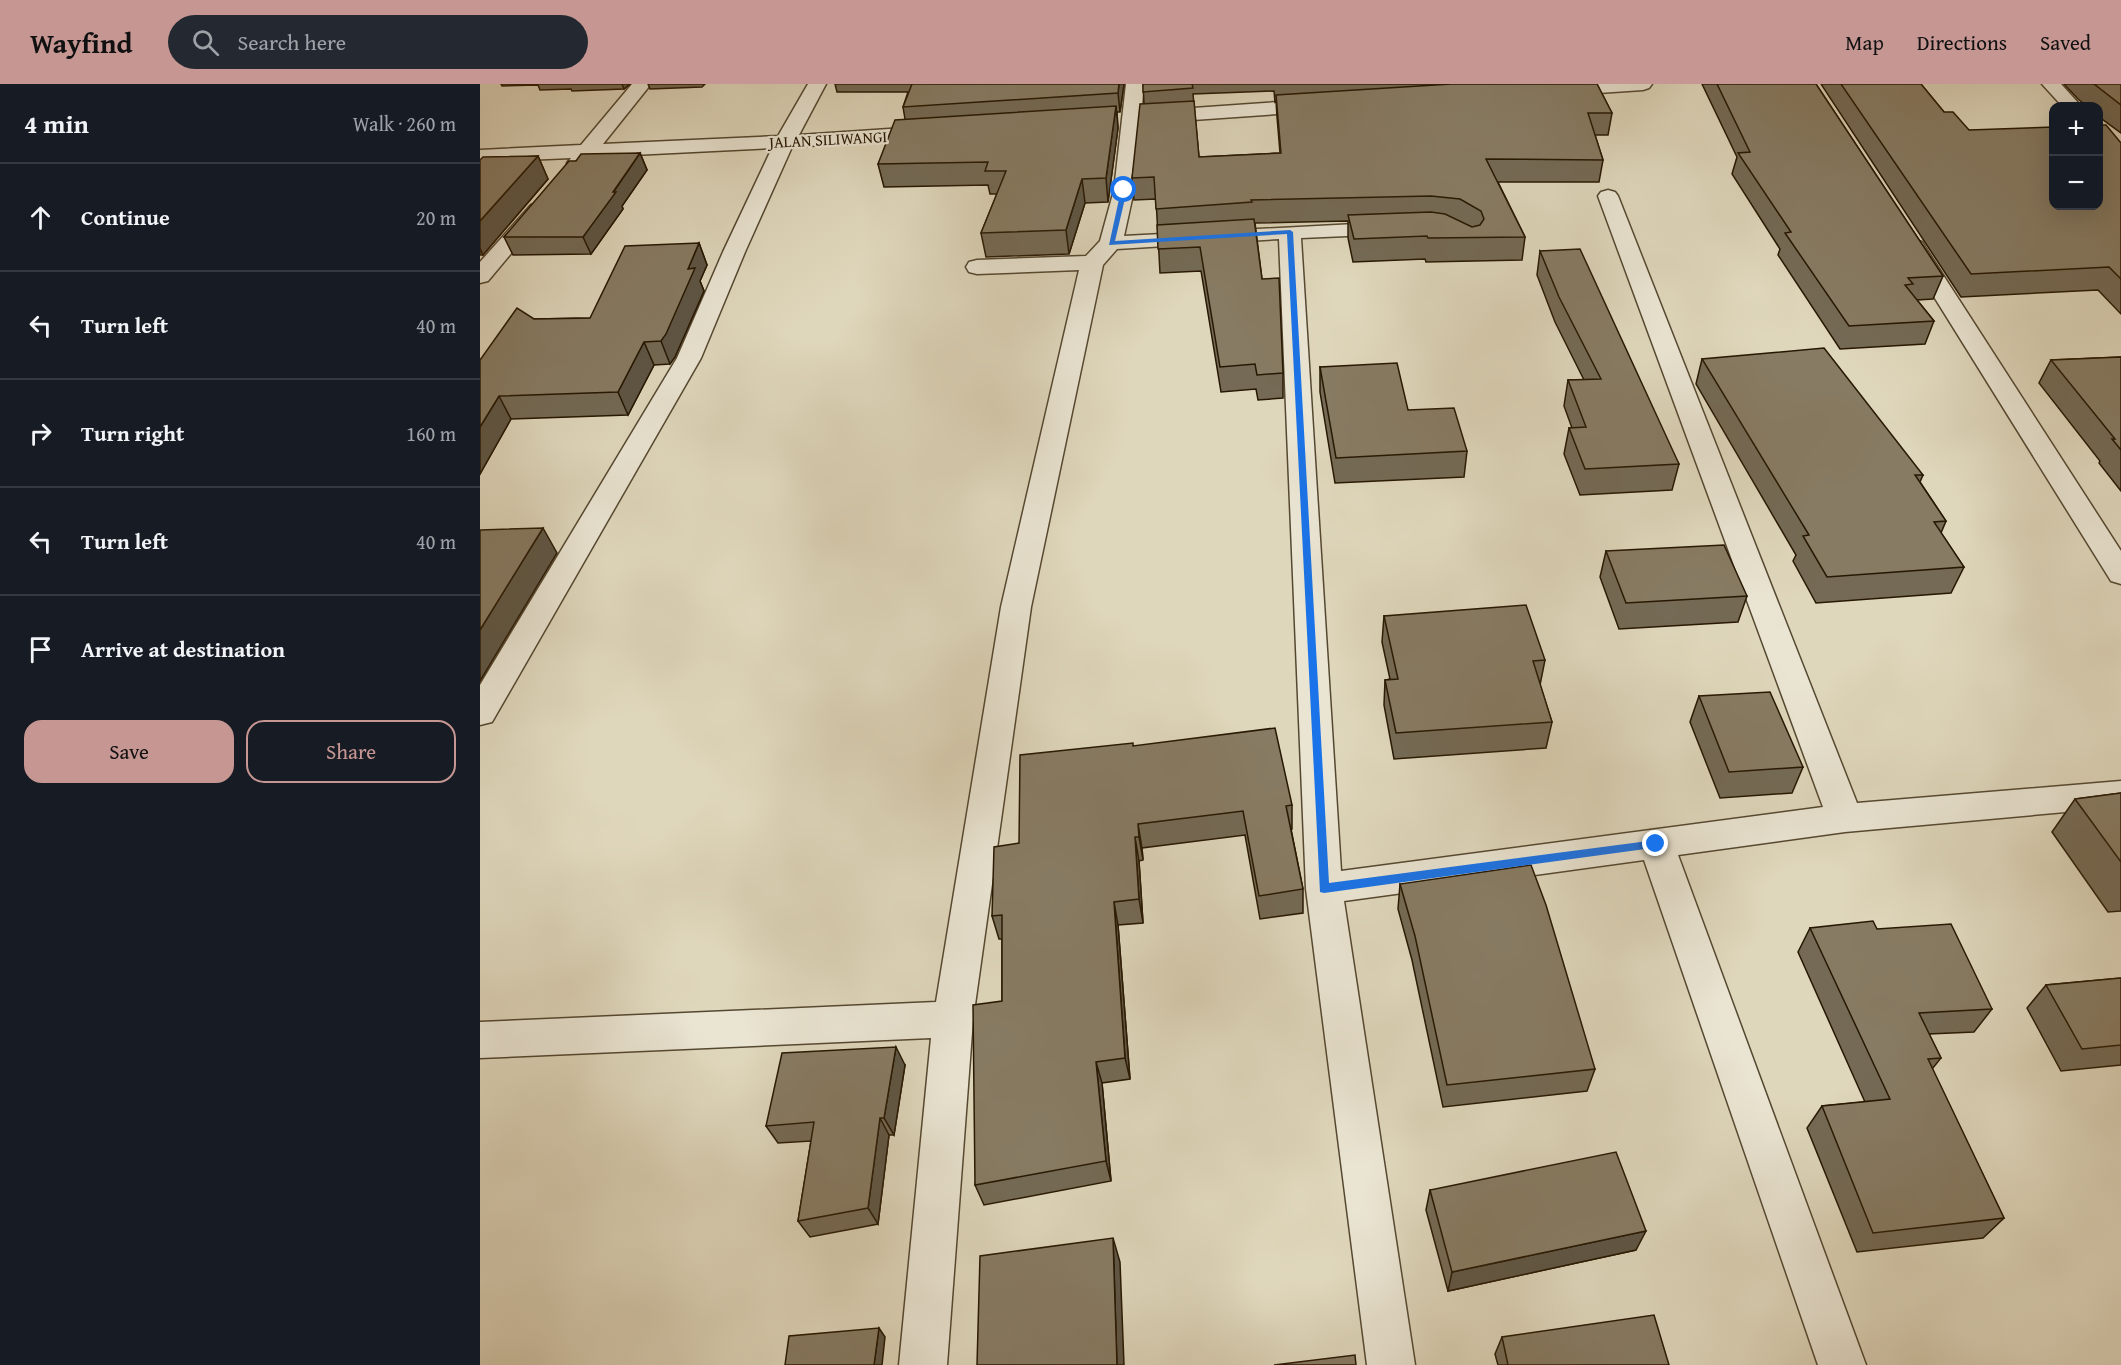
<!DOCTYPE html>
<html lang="en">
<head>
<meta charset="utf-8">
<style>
  body { margin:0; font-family:"Gentium Book Plus",serif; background:#242831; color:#f1f3f6 }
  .controls { position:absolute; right:18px; top:18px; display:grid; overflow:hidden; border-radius:12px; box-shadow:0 6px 24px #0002 }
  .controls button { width:54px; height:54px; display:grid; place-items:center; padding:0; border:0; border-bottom:2px solid #363941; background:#171b24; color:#f1f3f6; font:30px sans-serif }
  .stop { position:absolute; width:18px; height:18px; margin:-14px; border:4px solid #1a73e8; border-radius:50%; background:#fff }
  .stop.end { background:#1a73e8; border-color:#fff; box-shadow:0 2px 6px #0008 }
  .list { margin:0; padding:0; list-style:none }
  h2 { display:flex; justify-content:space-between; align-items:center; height:78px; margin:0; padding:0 24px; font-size:26px }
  h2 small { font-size:20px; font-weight:400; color:#9ea1a6 }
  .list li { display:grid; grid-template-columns:39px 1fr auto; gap:18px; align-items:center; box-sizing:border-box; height:108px; padding:0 24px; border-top:2px solid #363941 }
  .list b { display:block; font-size:22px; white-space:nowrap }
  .list em { font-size:20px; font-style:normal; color:#9ea1a6 }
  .actions { display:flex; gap:12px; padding:18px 24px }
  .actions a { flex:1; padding:14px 0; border:2px solid #c59692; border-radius:18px; text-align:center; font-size:21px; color:#c59692 }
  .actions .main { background:#c59692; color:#111 }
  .icon { flex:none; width:33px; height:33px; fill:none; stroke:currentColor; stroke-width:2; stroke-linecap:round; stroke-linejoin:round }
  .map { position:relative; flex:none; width:1641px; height:1281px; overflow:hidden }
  header { display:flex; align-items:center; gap:36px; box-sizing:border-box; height:84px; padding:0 30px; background:#c59692; color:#111 }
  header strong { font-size:28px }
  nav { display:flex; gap:33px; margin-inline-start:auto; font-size:21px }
  .search { width:420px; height:54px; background:#242831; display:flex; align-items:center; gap:15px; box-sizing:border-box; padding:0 21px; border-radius:33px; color:#9ea1a6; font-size:22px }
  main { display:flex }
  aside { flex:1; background:#171b24 }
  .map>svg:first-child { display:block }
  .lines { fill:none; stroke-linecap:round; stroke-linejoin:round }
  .minor-casing { stroke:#554831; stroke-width:3 }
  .minor { fill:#eae5d3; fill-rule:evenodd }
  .wall { fill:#746a55; stroke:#271803; stroke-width:1.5; fill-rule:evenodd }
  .shaded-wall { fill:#5e5645; stroke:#271803; stroke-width:1.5 }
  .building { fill:#877b63; stroke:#271803; stroke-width:1.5 }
  .route { fill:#1a73e8 }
  .labels { text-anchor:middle; stroke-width:4.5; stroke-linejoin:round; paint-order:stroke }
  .far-street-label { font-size:16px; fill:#271803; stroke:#eae5d3 }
</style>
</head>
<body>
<header>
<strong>Wayfind</strong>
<div class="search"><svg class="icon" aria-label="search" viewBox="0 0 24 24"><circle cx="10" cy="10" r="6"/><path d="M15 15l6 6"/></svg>Search here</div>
<nav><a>Map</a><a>Directions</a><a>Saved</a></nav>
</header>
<main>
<aside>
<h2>4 min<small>Walk · 260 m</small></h2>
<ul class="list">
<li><svg class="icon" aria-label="ahead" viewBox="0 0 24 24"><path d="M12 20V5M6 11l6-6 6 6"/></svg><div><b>Continue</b></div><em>20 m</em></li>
<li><svg class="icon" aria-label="left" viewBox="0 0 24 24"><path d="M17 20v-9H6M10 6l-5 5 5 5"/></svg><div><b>Turn left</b></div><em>40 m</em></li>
<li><svg class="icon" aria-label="right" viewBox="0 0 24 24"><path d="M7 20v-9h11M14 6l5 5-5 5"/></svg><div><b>Turn right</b></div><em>160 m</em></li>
<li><svg class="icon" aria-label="left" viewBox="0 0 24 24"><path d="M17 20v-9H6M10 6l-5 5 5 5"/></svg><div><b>Turn left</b></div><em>40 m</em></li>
<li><svg class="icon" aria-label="arrive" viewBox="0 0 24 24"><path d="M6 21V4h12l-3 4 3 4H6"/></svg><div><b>Arrive at destination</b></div></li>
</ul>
<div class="actions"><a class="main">Save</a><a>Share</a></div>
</aside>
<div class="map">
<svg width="1641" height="1281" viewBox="0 0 1641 1281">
  <rect width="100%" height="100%" fill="#dfd7bc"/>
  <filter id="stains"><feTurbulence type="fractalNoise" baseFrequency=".00333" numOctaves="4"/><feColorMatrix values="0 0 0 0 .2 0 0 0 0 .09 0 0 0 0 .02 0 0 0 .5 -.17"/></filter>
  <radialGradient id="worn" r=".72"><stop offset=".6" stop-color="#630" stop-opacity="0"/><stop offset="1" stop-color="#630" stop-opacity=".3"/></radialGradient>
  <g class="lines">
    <defs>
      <g id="minor">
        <path d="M152 0H171L123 60 298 52 328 0H346L319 51 454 42 461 44 464 48 461 52 454 54 312 63 265 168 221 274 12 638 0 641V601L197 274 243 168 292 64 113 73C105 82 102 86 90 83L87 79 91 74 0 78V66L101 61Z"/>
        <polygon points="646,0 664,0 661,32 670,27 840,15 847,17 849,21 847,25 840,27 670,39 661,34 654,106 644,152 913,138 921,139 924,144 921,149 913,150 821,154 861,787 1343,723 1118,112 1121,108 1128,106 1135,108 1138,112 1377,719 1641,697 1641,723 1365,748 1198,771 1386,1281 1338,1281 1164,776 864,817 935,1281 887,1281 826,805 799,155 637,165 623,181 551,523 493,935 467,1281 419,1281 451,954 0,974 0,938 456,918 521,523 599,186 497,190 489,188 486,183 489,178 497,176 606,172 620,157 634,106"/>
        <polygon points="1081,0 1172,0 1169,4 1163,6 1074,12 1067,10 1065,6 1067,2"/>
        <polygon points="1562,0 1581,0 1601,22 1582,22"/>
        <polygon points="58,119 65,121 69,125 65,129 8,197 0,199 0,178 51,121"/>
        <polygon points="1434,156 1442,158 1445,163 1641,467 1641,500 1631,497 1423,163 1426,158"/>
      </g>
    </defs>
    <use href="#minor" class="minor-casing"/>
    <use href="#minor" class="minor"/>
  </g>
  <g class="wall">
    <polygon points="21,0 150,0 144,5 92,7 91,5 60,6 58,1 22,2"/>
    <polygon points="168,0 225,0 222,3 170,5"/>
    <polygon points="355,0 644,0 640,28 637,28 638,44 628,118 605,119 589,170 506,173 501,149 517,110 510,110 508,101 404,103 398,80 425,35 423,23 428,8 357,8"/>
    <path d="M663 0H1117L1132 29 1128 51H1115L1123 76 1119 98H1018L1045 153 1042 176 946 178 945 175 873 178 868 154V137L775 139 782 195 803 289V314L778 316 776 305 741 308 721 187 680 189 676 115 654 116 652 94 664 20ZM794 7 795 18 796 17 797 33 800 69 719 73 713 10Z"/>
    <polygon points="1222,0 1336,0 1463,192 1453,215 1437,216 1454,237 1445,260 1360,265 1298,171 1300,165 1252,90 1257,73"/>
    <polygon points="1341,0 1441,0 1464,28 1489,46 1641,59 1641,230 1618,206 1481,213"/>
    <polygon points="1584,0 1641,0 1641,49 1618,32 1618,22 1607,22 1598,15"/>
    <polygon points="160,69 167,86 142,122 143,125 111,170 33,171 24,153 96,77"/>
    <polygon points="58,72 68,95 3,171 0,171 0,76"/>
    <polygon points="219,159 227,181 220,197 224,207 195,273 190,280 174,281 148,331 31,335 0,390 0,276 54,235 110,234"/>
    <polygon points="1060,167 1199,380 1192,406 1100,411 1084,370 1089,344 1092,344 1084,322 1088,296 1104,296 1075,238 1057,191"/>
    <polygon points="1641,273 1641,407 1619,379 1620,377 1559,299 1571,276"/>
    <polygon points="1222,275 1443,391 1440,398 1466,437 1461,449 1484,483 1471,509 1336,519 1313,477 1316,471 1216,300"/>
    <polygon points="840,283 928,326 987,367 984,393 855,399 840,308"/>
    <polygon points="1126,467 1267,512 1258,538 1139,545 1120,493"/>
    <polygon points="904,532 1065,576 1060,601 1072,638 1066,664 914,675 904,621 905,596 910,595 902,558"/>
    <polygon points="1219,612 1323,683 1312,709 1240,714 1210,638"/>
    <polygon points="653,662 812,721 812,745 811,745 823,805 823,829 780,835 765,751 662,764 663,776 659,777 663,839 638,841 650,995 622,999 631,1097 504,1121 495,1101 522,917 522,855 519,855 512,832 539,759"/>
    <polygon points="1641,709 1641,827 1628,828 1572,748 1595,715"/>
    <polygon points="920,800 1115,985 1107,1007 963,1023 932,876 918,825"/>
    <polygon points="1330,844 1397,845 1512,925 1494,948 1449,950 1461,974 1452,985 1524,1134 1503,1154 1377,1168 1327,1044 1342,1022 1385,1018 1318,868"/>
    <polygon points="1641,894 1641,981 1581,987 1547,924 1566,901"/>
    <polygon points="425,981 414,1051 409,1051 398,1140 330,1153 318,1137 331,1057 298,1059 286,1042"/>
    <polygon points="950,1106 1156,1166 968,1207 946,1126"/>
    <polygon points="1022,1253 1189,1281 1018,1281 1015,1270"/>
  </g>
  <g class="shaded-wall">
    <polygon points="142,0 150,0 144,5"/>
    <polygon points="639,0 644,0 640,28 638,9"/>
    <polygon points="636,22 638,44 628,118 626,94"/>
    <polygon points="160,69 167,86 142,122 143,125 111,170 103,153"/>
    <polygon points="58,72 68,95 3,171 0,164 0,137"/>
    <polygon points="602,95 605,119 589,170 586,146"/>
    <polygon points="219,159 227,181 220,197 224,207 195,273 190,280 181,257 208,185"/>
    <polygon points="164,258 174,281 148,331 138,308"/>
    <polygon points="19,312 31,335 0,390 0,343"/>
    <polygon points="63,444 77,469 0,597 0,546"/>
    <polygon points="658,740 662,764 663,776 659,753"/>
    <polygon points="655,753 659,777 663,839 659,815"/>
    <polygon points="634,818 638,841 650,995 645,974"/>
    <polygon points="416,963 425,981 414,1051 404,1034"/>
    <polygon points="616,978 622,999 631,1097 626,1077"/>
    <polygon points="400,1034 409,1051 398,1140 388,1124"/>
    <polygon points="1166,1147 1156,1166 968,1207 972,1188"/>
    <polygon points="633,1154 640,1178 644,1281 637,1281"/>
    <polygon points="399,1244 405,1253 402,1281 394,1281"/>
  </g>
  <g class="building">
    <polygon points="432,0 639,0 638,9 423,23"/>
    <polygon points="663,0 712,0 713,4 663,8"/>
    <polygon points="971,0 1117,0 1132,29 1108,29 1123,76 1006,75 1045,153 948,154 947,152 874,155 868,131 951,128 965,130 992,143 1000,141 1004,135 1001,127 980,115 951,112 771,116 772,118 676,125 674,93 652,94 660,20 714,17 719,73 801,69 796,11"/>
    <polygon points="1237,0 1336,0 1463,192 1428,194 1433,200 1425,201 1454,237 1369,242 1305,149 1311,148 1258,69 1270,68"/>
    <polygon points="1361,0 1441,0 1464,28 1473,28 1489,46 1574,43 1574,122 1618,122 1618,41 1626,41 1641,59 1641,195 1629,183 1491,190"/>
    <polygon points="1614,0 1641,0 1641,21"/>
    <polygon points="636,22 626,94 602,95 586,146 501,149 526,87 505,87 508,78 398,80 415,36"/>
    <polygon points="160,69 133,108 136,108 103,153 24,153 89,77 96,77 101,70"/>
    <polygon points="58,72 0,137 0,76 3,73"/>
    <polygon points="774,135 782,195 799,194 803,289 777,291 775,280 740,283 720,163 678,165 677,141"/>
    <polygon points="219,159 208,185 215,184 186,250 181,257 164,258 138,308 19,312 0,343 0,276 37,224 54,235 110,234 145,162"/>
    <polygon points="1100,165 1199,380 1105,385 1089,344 1106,343 1088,296 1121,295 1079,213 1060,167"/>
    <polygon points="1344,264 1443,391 1435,391 1466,437 1454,438 1484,483 1347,493 1323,452 1329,451 1222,275"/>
    <polygon points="1641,273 1641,366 1632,355 1635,355 1571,276"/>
    <polygon points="917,279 928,326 974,324 987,367 856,374 840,283"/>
    <polygon points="63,444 0,546 0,446"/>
    <polygon points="1244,461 1267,512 1146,519 1126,467"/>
    <polygon points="1046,521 1065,576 1053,577 1072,638 916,649 905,596 918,595 904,532"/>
    <polygon points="1290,608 1323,683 1249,688 1219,612"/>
    <polygon points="795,644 812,721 806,722 823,805 779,812 763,727 658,740 659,753 655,753 659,815 634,818 645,974 616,978 626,1077 495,1101 493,921 522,917 522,831 512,832 514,763 539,759 540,671 653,659 653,662"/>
    <polygon points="1641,709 1641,778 1595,715"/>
    <polygon points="1051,781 1066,821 1115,985 967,1001 935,852 920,800"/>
    <polygon points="1393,837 1397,845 1471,840 1512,925 1439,929 1461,974 1448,975 1524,1134 1393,1149 1342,1022 1410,1015 1330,844"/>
    <polygon points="1641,894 1641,961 1602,965 1566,901"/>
    <polygon points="416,963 404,1034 400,1034 388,1124 318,1137 334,1038 286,1042 302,969"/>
    <polygon points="1136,1068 1166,1147 972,1188 950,1106"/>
    <polygon points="633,1154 637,1281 497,1281 500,1172"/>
    <polygon points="1174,1231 1189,1281 1028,1281 1022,1253"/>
    <polygon points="399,1244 394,1281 305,1281 309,1252"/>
    <polygon points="875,1271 876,1281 794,1281"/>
  </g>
  <polygon class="route" points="644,104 647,106 635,157 810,146 813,148 849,799 1176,756 1180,757 1180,763 844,809 840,808 807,150 629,161 641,106"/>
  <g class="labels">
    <g class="far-street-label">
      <text transform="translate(348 55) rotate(-3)" y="6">JALAN SILIWANGI</text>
    </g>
  </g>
  <rect width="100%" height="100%" filter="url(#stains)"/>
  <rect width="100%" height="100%" fill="url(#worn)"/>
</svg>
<div class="controls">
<button>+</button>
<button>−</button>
</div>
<div class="stop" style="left:644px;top:106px"></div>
<div class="stop end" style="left:1176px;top:760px"></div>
</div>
</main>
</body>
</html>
